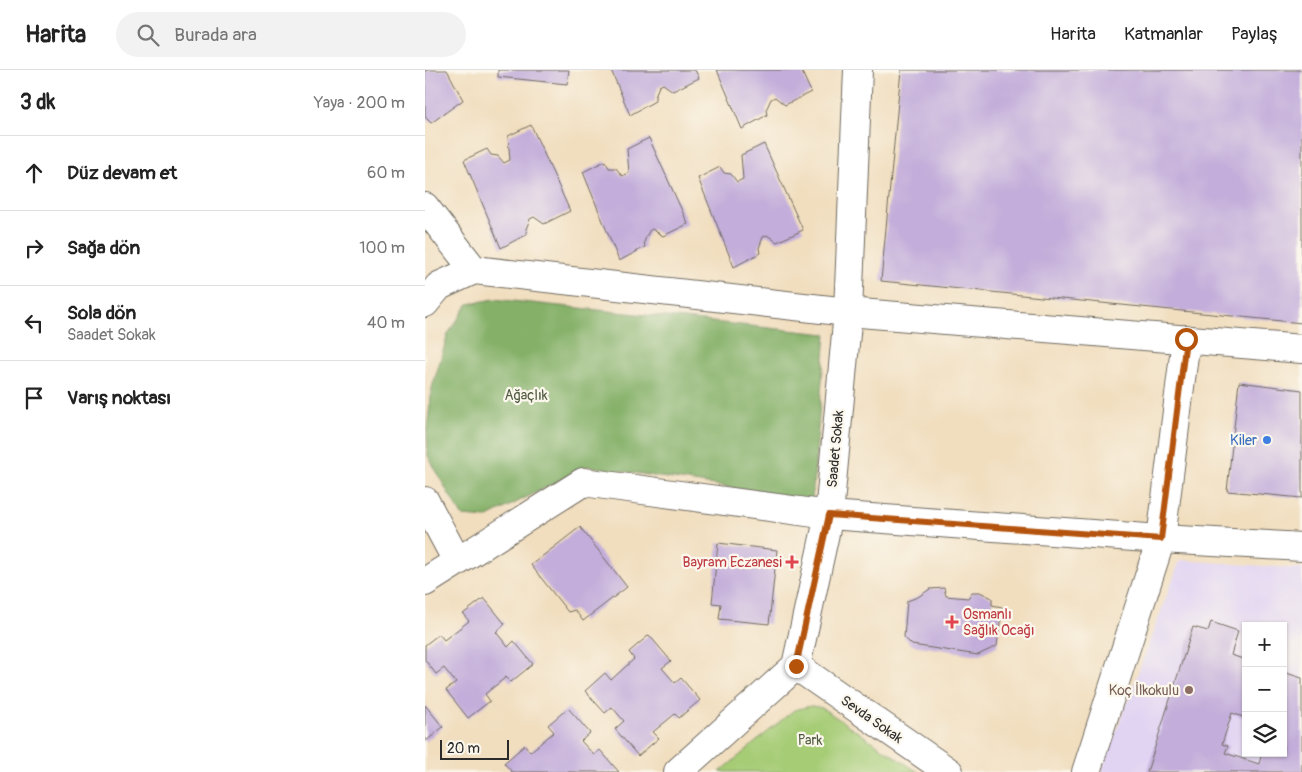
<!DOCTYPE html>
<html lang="tr">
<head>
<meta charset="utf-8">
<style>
  body { margin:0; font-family:Pangolin,sans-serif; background:#f2f2f2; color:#222 }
  .controls { position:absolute; right:15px; bottom:15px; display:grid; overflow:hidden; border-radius:0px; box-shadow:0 1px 4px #0004 }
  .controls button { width:45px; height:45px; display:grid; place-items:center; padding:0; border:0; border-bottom:1px solid #e0e0e0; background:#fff; color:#222; font:25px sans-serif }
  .scale { position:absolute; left:15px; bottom:12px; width:69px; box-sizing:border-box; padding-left:5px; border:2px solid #2b2b2b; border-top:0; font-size:14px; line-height:18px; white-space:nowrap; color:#2b2b2b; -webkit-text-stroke:4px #fbf7ec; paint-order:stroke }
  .stop { position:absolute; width:15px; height:15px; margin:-11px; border:4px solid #b45309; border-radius:50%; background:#fff }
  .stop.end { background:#b45309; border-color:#fff; box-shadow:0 1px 5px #0008 }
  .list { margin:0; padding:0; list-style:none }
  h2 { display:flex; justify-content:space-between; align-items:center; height:65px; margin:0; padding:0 20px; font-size:21px }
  h2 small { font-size:16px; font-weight:400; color:#767676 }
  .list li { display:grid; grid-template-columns:32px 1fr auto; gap:15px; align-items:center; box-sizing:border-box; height:75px; padding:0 20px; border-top:1px solid #e0e0e0 }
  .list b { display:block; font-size:19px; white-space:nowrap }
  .list p { margin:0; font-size:16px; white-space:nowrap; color:#767676 }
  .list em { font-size:16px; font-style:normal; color:#767676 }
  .icon { flex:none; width:28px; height:28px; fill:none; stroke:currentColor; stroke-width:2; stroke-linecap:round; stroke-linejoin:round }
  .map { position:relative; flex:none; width:877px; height:702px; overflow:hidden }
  header { display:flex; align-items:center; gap:30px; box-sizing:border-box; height:70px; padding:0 25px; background:#fff; border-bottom:1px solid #e0e0e0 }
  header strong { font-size:24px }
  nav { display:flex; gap:28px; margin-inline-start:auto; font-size:18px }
  .search { width:350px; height:45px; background:#f2f2f2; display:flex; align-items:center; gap:12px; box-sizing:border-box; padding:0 18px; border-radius:28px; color:#767676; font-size:19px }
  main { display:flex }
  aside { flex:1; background:#fff }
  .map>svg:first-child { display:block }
  .built { fill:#e1d4f3; fill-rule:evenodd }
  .green { fill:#a6cc76; stroke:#687c50 }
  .forest { fill:#84b067; stroke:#586e49 }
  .building { fill:#c3adda }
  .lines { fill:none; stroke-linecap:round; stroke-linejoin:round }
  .minor-casing { stroke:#706a5f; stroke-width:30 }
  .minor { stroke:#fff; stroke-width:28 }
  .route { stroke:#b45309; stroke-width:6 }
  .shop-dot { fill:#3f7fe0; stroke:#fbf7ec; stroke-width:2 }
  .health-dot { fill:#e0444e; stroke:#fbf7ec; stroke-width:2 }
  .education-dot { fill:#8d6e63; stroke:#fbf7ec; stroke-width:2 }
  .labels { text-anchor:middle; stroke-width:4.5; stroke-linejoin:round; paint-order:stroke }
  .park-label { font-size:14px; fill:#505b42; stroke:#fbf7ec }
  .shop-label { font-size:14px; fill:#366cbe; stroke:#fbf7ec; text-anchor:end }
  .street-label { font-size:14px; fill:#2b2b2b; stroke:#fbf7ec }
  .health-label { font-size:14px; fill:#be3a42; stroke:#fbf7ec; text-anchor:end }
  .education-label { font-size:14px; fill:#785e54; stroke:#fbf7ec; text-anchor:end }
</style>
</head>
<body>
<header>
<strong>Harita</strong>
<div class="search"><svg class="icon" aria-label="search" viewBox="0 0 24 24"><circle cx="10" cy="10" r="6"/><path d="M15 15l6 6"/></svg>Burada ara</div>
<nav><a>Harita</a><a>Katmanlar</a><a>Paylaş</a></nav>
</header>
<main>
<aside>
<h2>3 dk<small>Yaya · 200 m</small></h2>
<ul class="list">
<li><svg class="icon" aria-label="ahead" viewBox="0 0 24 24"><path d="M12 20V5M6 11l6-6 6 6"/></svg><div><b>Düz devam et</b></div><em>60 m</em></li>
<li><svg class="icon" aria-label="right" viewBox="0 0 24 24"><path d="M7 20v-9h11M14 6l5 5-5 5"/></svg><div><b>Sağa dön</b></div><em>100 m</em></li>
<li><svg class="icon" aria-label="left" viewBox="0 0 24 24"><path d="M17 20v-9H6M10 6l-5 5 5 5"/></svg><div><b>Sola dön</b><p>Saadet Sokak</p></div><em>40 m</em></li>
<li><svg class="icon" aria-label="arrive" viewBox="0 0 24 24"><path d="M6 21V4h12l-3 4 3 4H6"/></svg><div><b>Varış noktası</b></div></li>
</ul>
</aside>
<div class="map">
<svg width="877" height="702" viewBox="0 0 877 702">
  <rect width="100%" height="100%" fill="#fbf7ec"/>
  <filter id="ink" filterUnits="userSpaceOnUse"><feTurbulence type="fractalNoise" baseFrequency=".02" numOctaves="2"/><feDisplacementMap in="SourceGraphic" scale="10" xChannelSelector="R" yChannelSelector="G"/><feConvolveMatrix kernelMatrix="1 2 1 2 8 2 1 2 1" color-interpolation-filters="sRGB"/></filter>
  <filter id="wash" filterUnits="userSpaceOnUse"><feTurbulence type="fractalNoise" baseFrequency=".0096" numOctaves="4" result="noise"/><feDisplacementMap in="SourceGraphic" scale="20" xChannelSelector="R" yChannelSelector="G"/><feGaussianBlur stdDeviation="1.12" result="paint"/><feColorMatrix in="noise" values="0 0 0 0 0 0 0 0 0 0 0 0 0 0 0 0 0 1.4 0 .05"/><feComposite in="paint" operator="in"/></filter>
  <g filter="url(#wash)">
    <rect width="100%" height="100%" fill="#f1debf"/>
    <path class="built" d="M755 490 877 499V702H676ZM821 556H858V683H821Z"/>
    <polygon class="green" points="386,636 397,638 493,702 295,702 369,640"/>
    <polygon class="forest" points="69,229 401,264 387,430 163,396 61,448 37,446 21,419 3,386 2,359 7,318 23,264 43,234"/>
    <g id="blocks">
      <g class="building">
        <polygon points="0,0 22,0 38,30 6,53 0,47"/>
        <polygon points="73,0 144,0 142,14 73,7"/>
        <polygon points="186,0 270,0 274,8 248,21 238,14 234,16 230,26 230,31 205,45"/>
        <polygon points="292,0 376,0 386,22 360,35 350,27 346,29 341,40 342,45 317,59"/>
        <polygon points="476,0 877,0 877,253 456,211"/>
        <polygon points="106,55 145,141 119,154 109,147 105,149 101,159 102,164 76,178 39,90 62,79 66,85 73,86 79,93 85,90 83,66"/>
        <polygon points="224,68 263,154 238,166 227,159 224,161 219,172 220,177 194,191 158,102 180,91 184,98 191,98 197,106 204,103 202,79"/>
        <polygon points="339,74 378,160 352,172 342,165 338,167 334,178 335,183 309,197 273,108 295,97 299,103 306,104 312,112 318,109 316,85"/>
        <polygon points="814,312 877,320 877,428 802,421"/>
        <polygon points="155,457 202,517 158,551 150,540 143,542 106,495"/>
        <polygon points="293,473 352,480 344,554 294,549 296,534 287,533"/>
        <polygon points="519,518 521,526 543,528 547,522 555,522 567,528 567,535 577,537 572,576 553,585 487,575 479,567 482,531 493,527 505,519"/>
        <polygon points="59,528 80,554 71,562 83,577 89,571 108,594 86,612 81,607 60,624 65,631 43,648 21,620 31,613 19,598 11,604 0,590 0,575 14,564 19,570 44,551 38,544"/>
        <polygon points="786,552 813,561 806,585 821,590 821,648 807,643 797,674 803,676 800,683 834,694 837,683 858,683 858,602 877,608 877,702 722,702 768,557 783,561"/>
        <polygon points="224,565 246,591 237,598 250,613 256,608 275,630 254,648 250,644 228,662 234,668 213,686 190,659 199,651 187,637 180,643 160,621 180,603 186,610 209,589 204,582"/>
        <polygon points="0,635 18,657 0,672"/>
        <polygon points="143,638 165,663 156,671 169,685 175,680 194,702 87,702 79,693 100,675 105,682 129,662 123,655"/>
      </g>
    </g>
  </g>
  <g filter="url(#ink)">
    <use href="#blocks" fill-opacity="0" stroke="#706a5f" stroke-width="1"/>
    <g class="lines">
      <defs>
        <g id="minor">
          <polyline points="0,137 49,200"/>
          <polyline points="0,233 14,216 49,200 423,242 877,279"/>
          <polyline points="0,431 32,491"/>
          <polyline points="0,512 158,412 404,445 736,469 877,477"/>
          <polyline points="371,596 524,702"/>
          <polyline points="253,702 371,596 404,445 423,242 433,0"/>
          <polyline points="661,702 736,469 761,269"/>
        </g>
      </defs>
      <use href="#minor" class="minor-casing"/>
      <use href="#minor" class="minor"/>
    </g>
  </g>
  <g class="lines" filter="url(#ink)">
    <polyline class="route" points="371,596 404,445 736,469 761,269"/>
  </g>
  <circle class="shop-dot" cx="842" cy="370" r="5"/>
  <g class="health-dot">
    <path d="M364.5 484.5h5v5h5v5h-5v5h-5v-5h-5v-5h5z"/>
    <path d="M524.5 544.5h5v5h5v5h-5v5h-5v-5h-5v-5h5z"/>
  </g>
  <circle class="education-dot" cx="764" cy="620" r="5"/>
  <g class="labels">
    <g class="park-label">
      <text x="101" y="330">Ağaçlık</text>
      <text x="385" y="675">Park</text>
    </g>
    <g class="shop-label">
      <text x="832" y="375">Kiler</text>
    </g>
    <g class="street-label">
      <text transform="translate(410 379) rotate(-85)" y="5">Saadet Sokak</text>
      <text transform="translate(447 649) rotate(35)" y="5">Sevda Sokak</text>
    </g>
    <g class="health-label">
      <text x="357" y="497">Bayram Eczanesi</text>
      <text x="538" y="549" text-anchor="start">Osmanlı<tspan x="538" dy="16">Sağlık Ocağı</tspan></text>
    </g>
    <g class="education-label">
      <text x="754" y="625">Koç İlkokulu</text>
    </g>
  </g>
</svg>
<div class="controls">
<button>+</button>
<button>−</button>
<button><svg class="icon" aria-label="layers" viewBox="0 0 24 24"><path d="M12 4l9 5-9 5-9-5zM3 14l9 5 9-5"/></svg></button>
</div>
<div class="scale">20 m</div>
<div class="stop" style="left:761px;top:269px"></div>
<div class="stop end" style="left:371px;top:596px"></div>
</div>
</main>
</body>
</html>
